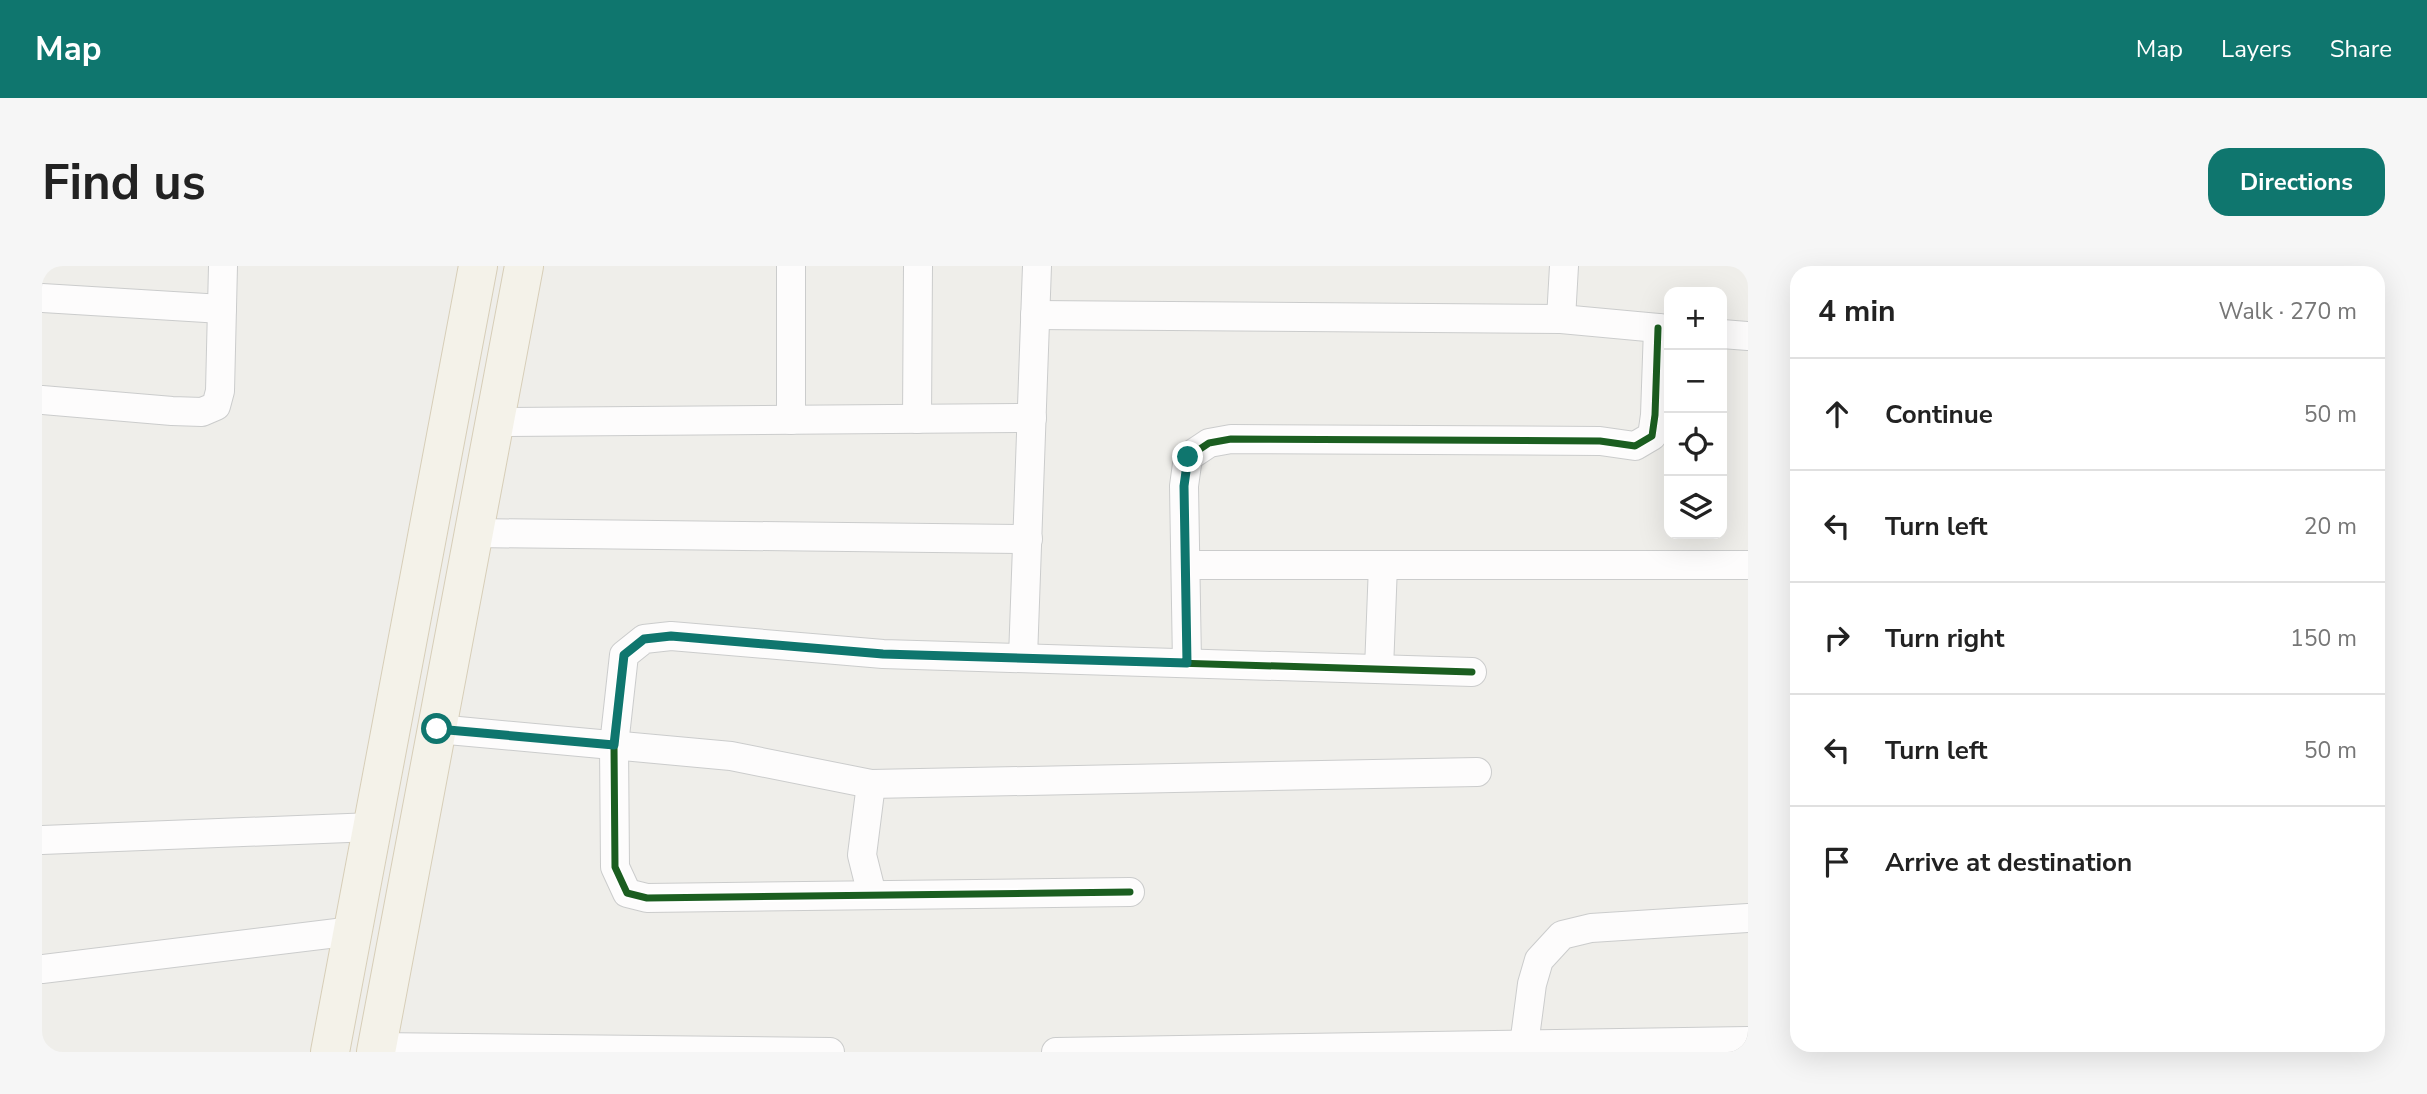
<!DOCTYPE html>
<html lang="en">
<head>
<meta charset="utf-8">
<style>
  body { margin:0; font-family:"Nunito Sans",sans-serif; background:#f6f6f6; color:#222 }
  .controls { position:absolute; right:21px; top:21px; display:grid; overflow:hidden; border-radius:14px; box-shadow:0 7px 28px #0002 }
  .controls button { width:63px; height:63px; display:grid; place-items:center; padding:0; border:0; border-bottom:2px solid #e0e0e0; background:#fff; color:#222; font:35px sans-serif }
  .stop { position:absolute; width:21px; height:21px; margin:-16px; border:5px solid #0f766e; border-radius:50%; background:#fff }
  .stop.end { background:#0f766e; border-color:#fff; box-shadow:0 2px 7px #0008 }
  .list { margin:0; padding:0; list-style:none }
  h2 { display:flex; justify-content:space-between; align-items:center; height:91px; margin:0; padding:0 28px; font-size:30px }
  h2 small { font-size:23px; font-weight:400; color:#767676 }
  .list li { display:grid; grid-template-columns:46px 1fr auto; gap:21px; align-items:center; box-sizing:border-box; height:112px; padding:0 28px; border-top:2px solid #e0e0e0 }
  .list b { display:block; font-size:26px; white-space:nowrap }
  .list em { font-size:23px; font-style:normal; color:#767676 }
  .icon { flex:none; width:38px; height:38px; fill:none; stroke:currentColor; stroke-width:2; stroke-linecap:round; stroke-linejoin:round }
  .map { position:relative; flex:none; width:1706px; height:786px; overflow:hidden; border-radius:21px }
  header { display:flex; align-items:center; gap:42px; box-sizing:border-box; height:98px; padding:0 35px; background:#0f766e; color:#fff }
  header strong { font-size:33px }
  nav { display:flex; gap:38px; margin-inline-start:auto; font-size:24px }
  .intro { display:flex; align-items:center; justify-content:space-between; box-sizing:border-box; height:168px; padding:0 42px }
  h1 { margin:0; font-size:49px }
  .button { padding:18px 32px; border-radius:21px; background:#0f766e; color:#fff; font-size:24px; font-weight:700 }
  main { display:flex; gap:42px; padding:0 42px }
  aside { flex:1; background:#fff; border-radius:21px; box-shadow:0 7px 28px #0002 }
  .map>svg:first-child { display:block }
  .lines { fill:none; stroke-linecap:round; stroke-linejoin:round }
  .street-casing { stroke:#cbcccc; stroke-width:30 }
  .primary-casing { stroke:#d7ceb8; stroke-width:40 }
  .street { stroke:#fdfcfc; stroke-width:28 }
  .primary { stroke:#f4f2e9; stroke-width:38 }
  .cycleway-casing { stroke:#fff; stroke-width:11 }
  .cycleway { stroke:#1b5e20; stroke-width:7 }
  .route { stroke:#0f766e; stroke-width:9 }
</style>
</head>
<body>
<header>
<strong>Map</strong>
<nav><a>Map</a><a>Layers</a><a>Share</a></nav>
</header>
<div class="intro"><h1>Find us</h1><a class="button">Directions</a></div>
<main>
<div class="map">
<svg width="1706" height="786" viewBox="0 0 1706 786">
  <rect width="100%" height="100%" fill="#efeeea"/>
  <g class="lines">
    <defs>
      <g id="street">
        <polyline points="0,32 180,43"/>
        <polyline points="993,49 1519,53 1627,63"/>
        <polyline points="1519,53 1522,0"/>
        <polyline points="1680,68 1706,70"/>
        <polyline points="0,134 130,145 160,146 174,140 178,125 181,0"/>
        <polyline points="875,153 876,0"/>
        <polyline points="749,154 749,0"/>
        <polyline points="453,156 990,152"/>
        <polyline points="432,267 986,273"/>
        <polyline points="1144,299 1706,299"/>
        <polyline points="981,392 995,0"/>
        <polyline points="1145,397 1142,220 1146,191 1167,177 1189,173 1558,175 1593,180 1610,170 1613,149 1616,62"/>
        <polyline points="1337,403 1341,299"/>
        <polyline points="395,463 689,490 829,518 1435,506"/>
        <polyline points="829,518 820,589 830,629"/>
        <polyline points="0,574 331,561"/>
        <polyline points="1088,626 605,632 585,627 573,601 572,479 582,389 602,373 629,370 841,388 1430,406"/>
        <polyline points="0,703 311,665"/>
        <polyline points="1482,779 1490,718 1497,694 1520,669 1549,662 1706,652"/>
        <polyline points="334,781 788,786"/>
        <polyline points="1014,786 1706,775"/>
      </g>
      <g id="primary">
        <polyline points="288,786 436,0"/>
        <polyline points="334,786 482,0"/>
      </g>
    </defs>
    <use href="#street" class="street-casing"/>
    <use href="#primary" class="primary-casing"/>
    <use href="#street" class="street"/>
    <use href="#primary" class="primary"/>
    <defs>
      <g id="cycleway">
        <polyline points="1145,397 1142,220 1146,191 1167,177 1189,173 1558,175 1593,180 1610,170 1613,149 1616,62"/>
        <polyline points="1088,626 605,632 585,627 573,601 572,479 582,389 602,373 629,370 841,388 1430,406"/>
      </g>
    </defs>
    <use href="#cycleway" class="cycleway-casing"/>
    <use href="#cycleway" class="cycleway"/>
  </g>
  <g class="lines">
    <polyline class="route" points="395,463 572,479 582,389 602,373 629,370 841,388 1145,397 1142,220 1146,191"/>
  </g>
</svg>
<div class="controls">
<button>+</button>
<button>−</button>
<button><svg class="icon" aria-label="locate" viewBox="0 0 24 24"><circle cx="12" cy="12" r="6"/><path d="M12 2v4M12 18v4M2 12h4M18 12h4"/></svg></button>
<button><svg class="icon" aria-label="layers" viewBox="0 0 24 24"><path d="M12 4l9 5-9 5-9-5zM3 14l9 5 9-5"/></svg></button>
</div>
<div class="stop" style="left:395px;top:463px"></div>
<div class="stop end" style="left:1146px;top:191px"></div>
</div>
<aside>
<h2>4 min<small>Walk · 270 m</small></h2>
<ul class="list">
<li><svg class="icon" aria-label="ahead" viewBox="0 0 24 24"><path d="M12 20V5M6 11l6-6 6 6"/></svg><div><b>Continue</b></div><em>50 m</em></li>
<li><svg class="icon" aria-label="left" viewBox="0 0 24 24"><path d="M17 20v-9H6M10 6l-5 5 5 5"/></svg><div><b>Turn left</b></div><em>20 m</em></li>
<li><svg class="icon" aria-label="right" viewBox="0 0 24 24"><path d="M7 20v-9h11M14 6l5 5-5 5"/></svg><div><b>Turn right</b></div><em>150 m</em></li>
<li><svg class="icon" aria-label="left" viewBox="0 0 24 24"><path d="M17 20v-9H6M10 6l-5 5 5 5"/></svg><div><b>Turn left</b></div><em>50 m</em></li>
<li><svg class="icon" aria-label="arrive" viewBox="0 0 24 24"><path d="M6 21V4h12l-3 4 3 4H6"/></svg><div><b>Arrive at destination</b></div></li>
</ul>
</aside>
</main>
</body>
</html>
